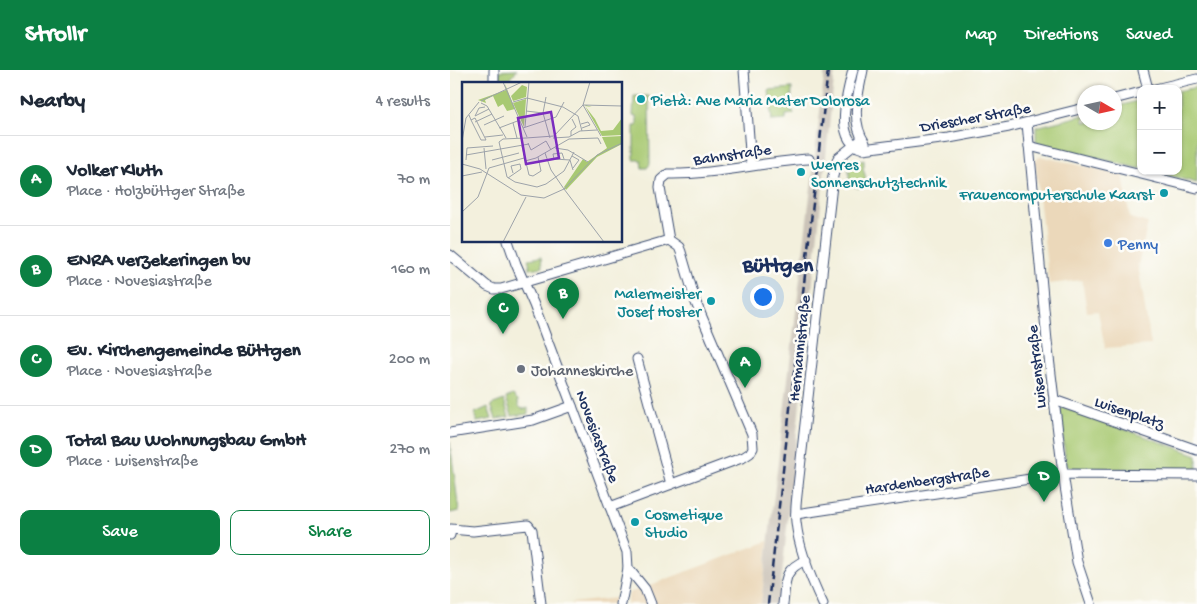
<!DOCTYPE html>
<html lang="en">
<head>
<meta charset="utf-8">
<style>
  body { margin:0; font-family:"Gochi Hand",sans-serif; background:#f2f2f3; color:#1f2937 }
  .controls { position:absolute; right:15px; top:15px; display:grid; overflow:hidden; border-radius:10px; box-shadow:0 1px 4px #0004 }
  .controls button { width:45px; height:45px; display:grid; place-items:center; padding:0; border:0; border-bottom:1px solid #e0e1e3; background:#fff; color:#1f2937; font:25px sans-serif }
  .compass { position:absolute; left:627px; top:15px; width:45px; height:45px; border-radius:50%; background:#fff; box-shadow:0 1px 4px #0004; rotate:99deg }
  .you { position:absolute; left:312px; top:226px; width:18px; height:18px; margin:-12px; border:4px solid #fff; border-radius:50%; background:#1a73e8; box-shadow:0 0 0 8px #1a73e833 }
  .badge { display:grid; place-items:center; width:32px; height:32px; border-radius:50%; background:#0b8043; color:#fff; font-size:16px; font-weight:700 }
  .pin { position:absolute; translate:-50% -41px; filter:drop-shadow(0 1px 2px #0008) }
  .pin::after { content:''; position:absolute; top:26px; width:18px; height:15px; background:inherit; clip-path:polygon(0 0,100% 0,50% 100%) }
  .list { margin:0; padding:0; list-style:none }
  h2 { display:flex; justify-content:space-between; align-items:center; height:65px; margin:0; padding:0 20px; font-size:21px }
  h2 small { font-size:16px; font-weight:400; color:#747a83 }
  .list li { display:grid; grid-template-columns:32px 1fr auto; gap:15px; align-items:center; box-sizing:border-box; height:90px; padding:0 20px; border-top:1px solid #e0e1e3 }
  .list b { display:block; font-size:19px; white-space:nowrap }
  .list p { margin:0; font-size:16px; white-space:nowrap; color:#747a83 }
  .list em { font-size:16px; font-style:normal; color:#747a83 }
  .actions { display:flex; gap:10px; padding:15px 20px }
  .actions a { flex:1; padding:11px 0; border:1px solid #0b8043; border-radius:10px; text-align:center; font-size:18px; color:#0b8043 }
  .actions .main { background:#0b8043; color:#fff }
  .map { position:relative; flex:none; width:747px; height:534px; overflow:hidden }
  header { display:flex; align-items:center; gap:30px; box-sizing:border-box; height:70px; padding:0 25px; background:#0b8043; color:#fff }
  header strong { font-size:24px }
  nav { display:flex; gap:28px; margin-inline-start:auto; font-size:18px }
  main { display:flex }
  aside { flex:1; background:#fff }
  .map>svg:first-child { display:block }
  .built { fill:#ebd8ba }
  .industrial { fill:#cbc3b8 }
  .green { fill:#a8c972; stroke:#627c68 }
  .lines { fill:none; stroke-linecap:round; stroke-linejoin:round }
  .minor-casing { stroke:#3b4c71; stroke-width:11 }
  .minor { stroke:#fff; stroke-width:9 }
  .rail { stroke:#1b2f5e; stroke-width:2.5; stroke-dasharray:8 4; stroke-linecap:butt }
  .culture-dot { fill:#0f9aa8; stroke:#fdfcf7; stroke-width:2 }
  .shop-dot { fill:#3f7fe0; stroke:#fdfcf7; stroke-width:2 }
  .worship-dot { fill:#6b7280; stroke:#fdfcf7; stroke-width:2 }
  .labels { text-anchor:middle; stroke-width:5; stroke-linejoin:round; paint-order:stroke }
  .culture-label { font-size:16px; fill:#0d838f; stroke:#fdfcf7; text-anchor:start }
  .street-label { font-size:16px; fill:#1b2f5e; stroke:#fdfcf7 }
  .shop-label { font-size:16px; fill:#366cbe; stroke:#fdfcf7; text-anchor:start }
  .worship-label { font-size:16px; fill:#5b616d; stroke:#fdfcf7; text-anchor:start }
  .district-label { font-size:21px; font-weight:bold; fill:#1b2f5e; stroke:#fdfcf7 }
  .inset-road { fill:none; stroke:#9da3aa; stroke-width:1 }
  .view { fill:#7b2cbf; fill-opacity:0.15; stroke:#7b2cbf; stroke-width:2.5 }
  .inset-edge { fill:none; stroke:#1b2f5e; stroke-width:2.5 }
</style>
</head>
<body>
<header>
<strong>Strollr</strong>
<nav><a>Map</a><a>Directions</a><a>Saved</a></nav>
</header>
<main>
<aside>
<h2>Nearby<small>4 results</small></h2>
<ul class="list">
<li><span class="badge">A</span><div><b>Volker Kluth</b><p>Place · Holzbüttger Straße</p></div><em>70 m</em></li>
<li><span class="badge">B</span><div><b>ENRA verzekeringen bv</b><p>Place · Novesiastraße</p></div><em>160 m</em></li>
<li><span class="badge">C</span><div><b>Ev. Kirchengemeinde Büttgen</b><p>Place · Novesiastraße</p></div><em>200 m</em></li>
<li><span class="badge">D</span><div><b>Total Bau Wohnungsbau GmbH</b><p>Place · Luisenstraße</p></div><em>270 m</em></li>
</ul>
<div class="actions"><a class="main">Save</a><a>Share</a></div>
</aside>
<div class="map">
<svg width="747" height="534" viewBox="0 0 747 534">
  <rect width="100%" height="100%" fill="#fdfcf7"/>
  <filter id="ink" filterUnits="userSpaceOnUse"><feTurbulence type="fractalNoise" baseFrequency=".02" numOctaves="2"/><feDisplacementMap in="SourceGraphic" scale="10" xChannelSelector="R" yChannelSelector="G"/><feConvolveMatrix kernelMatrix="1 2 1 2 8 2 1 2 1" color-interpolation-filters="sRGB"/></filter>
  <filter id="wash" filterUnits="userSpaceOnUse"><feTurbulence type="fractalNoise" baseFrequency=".0096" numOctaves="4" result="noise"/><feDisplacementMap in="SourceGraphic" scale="20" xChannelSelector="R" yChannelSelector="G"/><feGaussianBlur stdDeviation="1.12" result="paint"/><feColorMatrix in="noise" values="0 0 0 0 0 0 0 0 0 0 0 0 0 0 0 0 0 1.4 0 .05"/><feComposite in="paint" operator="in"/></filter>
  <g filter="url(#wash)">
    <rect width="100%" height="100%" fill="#f3f0dd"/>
    <g class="built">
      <polygon points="590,86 673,105 680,148 698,153 688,195 701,275 655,278 648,241 637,242 632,210 599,214 585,91"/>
      <polygon points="318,471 311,534 177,534 179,523"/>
      <polygon points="166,528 164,534 120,534 122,533"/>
    </g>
    <polygon class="industrial" points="375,0 385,0 329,534 311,534"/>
    <g class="green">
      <polygon points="67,0 55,14 49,14 49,1"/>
      <polygon points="747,17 747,113 701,101 728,101 728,21"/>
      <polygon points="342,18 341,41 343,41 344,44 336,45 336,50 322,51 319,20"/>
      <polygon points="184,26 199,26 200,94 197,98 192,98 191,90 184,90 184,56 187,56 187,47 183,46"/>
      <polygon points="691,30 691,99 587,73 586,70 586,57 634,45 634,52 664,52 665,37"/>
      <path d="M414 90V97L413 98C414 103 417 107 415 115L408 118 404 116 399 109V94Z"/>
      <polygon points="91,187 92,197 79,199 79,195 80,195 78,189"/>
      <path d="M63 325 68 330C68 335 69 339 75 339L78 338V344L62 346 56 328Z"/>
      <polygon points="54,330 59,347 46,349 41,335"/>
      <polygon points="38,337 42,349 27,352 25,343"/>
      <polygon points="613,337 747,385 747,400 620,398 616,395 610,340"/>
      <polygon points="0,372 9,441 0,443"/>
    </g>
  </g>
  <g filter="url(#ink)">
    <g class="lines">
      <defs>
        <g id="minor">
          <polyline points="294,0 301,95"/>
          <path d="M403 0C398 21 382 71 413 79L499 68 559 57 634 38"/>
          <path d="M413 0C408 25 400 51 415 73"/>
          <polyline points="693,0 698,19"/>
          <polyline points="44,14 44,0"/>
          <polyline points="705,19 747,9"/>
          <polyline points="664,29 691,22"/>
          <polyline points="577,53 597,271 613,404 627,492 641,534"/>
          <polyline points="579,76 747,118"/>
          <polyline points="58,171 66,194 84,235 177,482 178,498 171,534"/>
          <polyline points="0,185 37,216 44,219 51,219 219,170"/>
          <polyline points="187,289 221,414"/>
          <polyline points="604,330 747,380"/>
          <polyline points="0,363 83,350 122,336"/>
          <path d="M160 437 294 387 300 383 303 378 302 364 246 233 231 182 229 177 219 170 210 118 211 110 218 104C265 105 312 92 359 89"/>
          <polyline points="346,444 613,404 747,405"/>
          <polyline points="0,465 1,459 23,461 78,455 82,460 91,534"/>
          <polyline points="178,498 195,519 201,534"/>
          <path d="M333 534C336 512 332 500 356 490"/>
          <path d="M373 534C361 509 349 480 346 452 345 443 346 434 347 425L383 106 388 88 412 69"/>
        </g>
      </defs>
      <use href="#minor" class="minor-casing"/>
      <use href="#minor" class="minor"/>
      <polyline class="rail" points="318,534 378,0"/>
    </g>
  </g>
  <g class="culture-dot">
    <circle cx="191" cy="29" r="5"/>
    <circle cx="351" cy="102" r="5"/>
    <circle cx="714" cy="123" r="5"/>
    <circle cx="261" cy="231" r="5"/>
    <circle cx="185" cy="452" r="5"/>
  </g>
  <circle class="shop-dot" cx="658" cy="173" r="5"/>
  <circle class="worship-dot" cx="71" cy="299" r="5"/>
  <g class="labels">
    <g class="culture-label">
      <text x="201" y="35">Pietà: Ave Maria Mater Dolorosa</text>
      <text x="361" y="99">Werres<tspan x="361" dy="18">Sonnenschutztechnik</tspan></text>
      <text x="704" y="129" text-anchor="end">Frauencomputerschule Kaarst</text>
      <text x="251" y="228" text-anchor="end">Malermeister<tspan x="251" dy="18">Josef Hoster</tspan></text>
      <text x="195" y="449">Cosmetique<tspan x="195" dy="18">Studio</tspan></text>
    </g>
    <g class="street-label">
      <text transform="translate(525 46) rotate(-10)" y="6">Driescher Straße</text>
      <text transform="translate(282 83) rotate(-8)" y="6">Bahnstraße</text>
      <text transform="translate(348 278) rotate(-84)" y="6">Hermannistraße</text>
      <text transform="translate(585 297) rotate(-96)" y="6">Luisenstraße</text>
      <text transform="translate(680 341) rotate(19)" y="6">Luisenplatz</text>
      <text transform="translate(149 366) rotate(69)" y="6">Novesiastraße</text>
      <text transform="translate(477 409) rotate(-8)" y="6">Hardenbergstraße</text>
    </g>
    <g class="shop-label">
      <text x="668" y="179">Penny</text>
    </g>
    <g class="worship-label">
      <text x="81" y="305">Johanneskirche</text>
    </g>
    <g class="district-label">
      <text x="328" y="201">Büttgen</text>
    </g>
  </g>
  <g transform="translate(12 12)">
    <rect width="160" height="160" fill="#f3f0dd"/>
    <path d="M43 2 53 27 45 29 41 22 36 25 31 14 23 18 24 21 16 18 44 8ZM60 3 65 5 64 15 51 19 49 14ZM64 17 62 45 51 21ZM123 24 133 37 139 49 151 48 160 36V53L140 54 123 24 124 23 130 25ZM160 54V62L135 75 104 108 102 105 121 77 125 80 145 66 140 55Z" fill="#a8c972"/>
    <path class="inset-road" d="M41 0 65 55M128 0 121 23 139 54M84 15 81 31 88 56M19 19 60 0M51 20 65 16 101 25 116 34 120 49M19 21 25 24 44 56M121 23 160 24M64 29 81 31M7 33 9 38 19 58H24L13 36 9 38M13 34 17 26 23 25M13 34 27 27M13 40 30 32M51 41 55 56M119 42 126 40 128 43 120 46M22 43 42 34M63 45 67 0M37 46 58 38M61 46 94 35 102 20M109 54V49L114 45 110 37M23 55 41 53M64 56 41 57 37 60 45 95 53 100 75 105 84 102 102 89 112 70M64 56 92 54 121 23M91 56 107 55 118 49 135 48M0 59 4 36 17 20M66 61 69 68 84 59 89 68M60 64 67 93 71 94M22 66 24 87M93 66 106 68 126 80M83 71 89 88 102 107M4 73 67 62M110 74 117 78 111 86M102 77 100 71 91 72 92 77 108 78 111 88M4 78 5 66 31 64M30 78 57 71M63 79 74 76 107 57 136 56 139 62M0 82 18 87 59 113 82 116 102 107 135 73 160 61M0 94 20 90M71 94 79 89 76 75M46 96 59 87 58 82 49 84 51 91M102 107 142 160M0 130 16 115 27 86 62 76M41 160 64 115"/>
    <path class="view" d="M89 30 97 76 64 82 56 36Z"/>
    <rect width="160" height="160" class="inset-edge"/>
  </g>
</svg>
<div class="controls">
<button>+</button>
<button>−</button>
</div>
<svg class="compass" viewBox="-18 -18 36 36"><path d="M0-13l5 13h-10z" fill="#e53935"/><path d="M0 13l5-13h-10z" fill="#747a83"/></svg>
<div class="you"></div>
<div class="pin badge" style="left:295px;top:318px">A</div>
<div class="pin badge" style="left:113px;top:249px">B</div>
<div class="pin badge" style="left:53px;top:264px">C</div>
<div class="pin badge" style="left:594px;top:432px">D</div>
</div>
</main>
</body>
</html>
